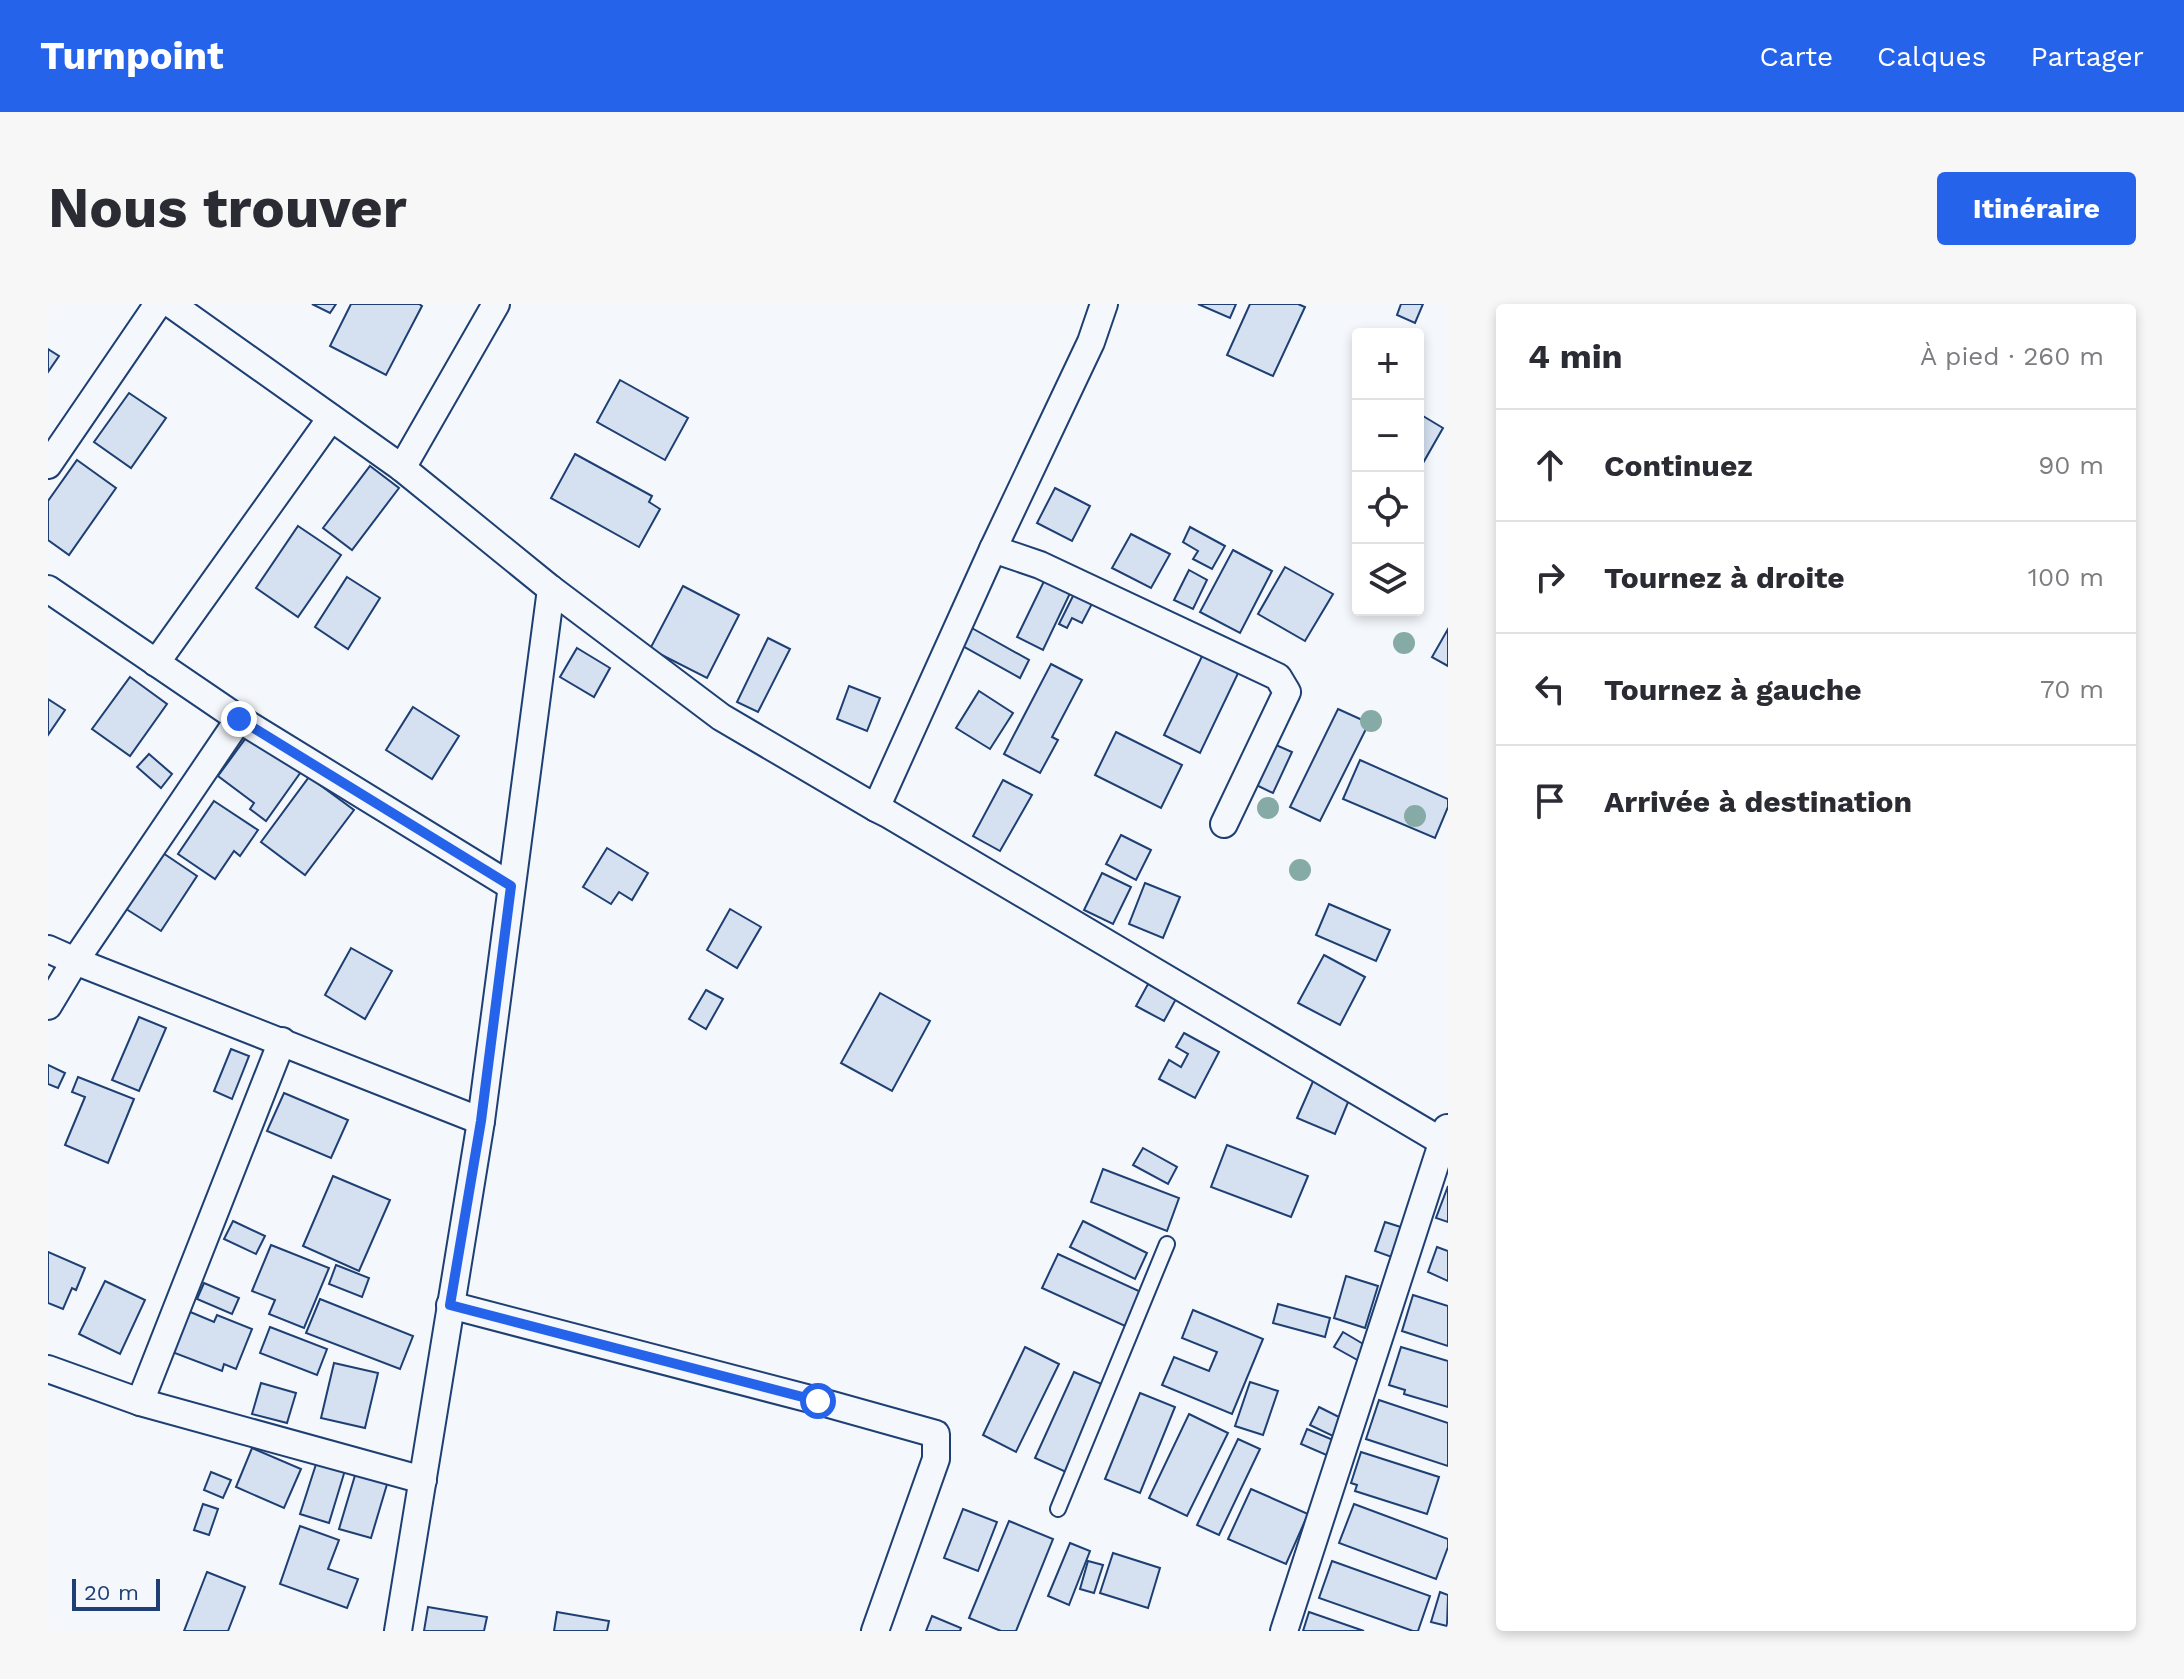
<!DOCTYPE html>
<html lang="fr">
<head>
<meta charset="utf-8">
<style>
  body { margin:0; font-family:"Work Sans",sans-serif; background:#f7f7f7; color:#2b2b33 }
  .controls { position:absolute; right:24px; top:24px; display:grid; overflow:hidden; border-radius:8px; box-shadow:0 4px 12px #0003 }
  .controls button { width:72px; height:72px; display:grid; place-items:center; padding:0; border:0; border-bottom:2px solid #e1e1e2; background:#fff; color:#2b2b33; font:40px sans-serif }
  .scale { position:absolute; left:24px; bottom:20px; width:88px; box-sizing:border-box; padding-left:8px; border:4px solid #1d3f73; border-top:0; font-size:22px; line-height:28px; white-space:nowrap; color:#1d3f73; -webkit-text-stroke:6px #f4f7fb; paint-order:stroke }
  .stop { position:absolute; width:24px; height:24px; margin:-18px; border:6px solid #2563eb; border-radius:50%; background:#fff }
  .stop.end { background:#2563eb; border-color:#fff; box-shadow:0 2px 8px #0008 }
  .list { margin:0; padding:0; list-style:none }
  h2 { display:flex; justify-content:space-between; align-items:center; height:104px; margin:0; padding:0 32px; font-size:34px }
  h2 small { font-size:26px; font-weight:400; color:#7c7c81 }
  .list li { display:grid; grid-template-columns:52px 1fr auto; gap:24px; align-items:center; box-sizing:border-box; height:112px; padding:0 32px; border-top:2px solid #e1e1e2 }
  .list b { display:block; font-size:30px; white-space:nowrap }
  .list em { font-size:26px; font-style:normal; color:#7c7c81 }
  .icon { flex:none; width:44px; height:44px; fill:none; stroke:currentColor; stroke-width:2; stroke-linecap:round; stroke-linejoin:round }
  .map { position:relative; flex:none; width:1400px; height:1327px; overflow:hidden; border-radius:8px }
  header { display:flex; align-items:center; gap:48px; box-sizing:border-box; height:112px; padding:0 40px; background:#2563eb; color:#fff }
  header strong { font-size:38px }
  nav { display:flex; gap:44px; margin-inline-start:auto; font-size:28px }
  .intro { display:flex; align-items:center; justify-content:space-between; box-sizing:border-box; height:192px; padding:0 48px }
  h1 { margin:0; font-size:56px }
  .button { padding:20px 36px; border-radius:8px; background:#2563eb; color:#fff; font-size:28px; font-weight:700 }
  main { display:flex; gap:48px; padding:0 48px }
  aside { flex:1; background:#fff; border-radius:8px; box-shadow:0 4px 12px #0003 }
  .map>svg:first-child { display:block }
  .building { fill:#d5e0f0; stroke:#1d3f73; stroke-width:2 }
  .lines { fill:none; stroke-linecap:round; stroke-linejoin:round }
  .service-casing { stroke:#1d3f73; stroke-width:18 }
  .minor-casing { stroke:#1d3f73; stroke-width:30 }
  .service { stroke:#f4f7fb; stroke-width:14 }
  .minor { stroke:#f4f7fb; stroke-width:26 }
  .tree { fill:#86aba6 }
  .route { stroke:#2563eb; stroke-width:10 }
</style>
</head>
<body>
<header>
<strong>Turnpoint</strong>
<nav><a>Carte</a><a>Calques</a><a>Partager</a></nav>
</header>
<div class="intro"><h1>Nous trouver</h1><a class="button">Itinéraire</a></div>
<main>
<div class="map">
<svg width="1400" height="1327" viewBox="0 0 1400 1327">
  <rect width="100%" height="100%" fill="#f4f7fb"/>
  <g class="building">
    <polygon points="264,0 288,0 282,9"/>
    <polygon points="303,0 371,0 374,2 338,71 282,42"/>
    <polygon points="1150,0 1188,0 1182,14"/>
    <polygon points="1202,0 1250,0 1257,3 1225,72 1179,51"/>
    <polygon points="1353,0 1375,0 1367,19 1349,11"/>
    <polygon points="0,45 11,52 0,68"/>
    <polygon points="572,76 640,114 617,156 549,118"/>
    <polygon points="81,89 118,114 83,164 46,138"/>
    <polygon points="1370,109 1395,124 1375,159 1370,156"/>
    <polygon points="527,150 604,192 601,198 612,205 591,243 503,194"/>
    <polygon points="29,156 68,184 21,251 0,236 0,197"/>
    <polygon points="322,162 351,184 304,246 275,224"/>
    <polygon points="1007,184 1042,202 1024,237 989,219"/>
    <polygon points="250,222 293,251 250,313 208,284"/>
    <polygon points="1142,223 1177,242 1164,265 1145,255 1150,247 1135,238"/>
    <polygon points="1083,230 1122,250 1103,284 1064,264"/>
    <polygon points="1185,246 1224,267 1192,329 1152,308"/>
    <polygon points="1237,263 1285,290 1257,337 1210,310"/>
    <polygon points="1141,266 1159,276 1145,305 1126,296"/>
    <polygon points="999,271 1025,283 995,346 969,333"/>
    <polygon points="299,273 332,294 300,345 267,323"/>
    <polygon points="635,282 691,311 659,374 602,345"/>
    <polygon points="1030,282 1048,292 1034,319 1024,314 1019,324 1011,320"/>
    <polygon points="922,323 981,356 972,374 913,341"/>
    <polygon points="1400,325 1400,362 1384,353"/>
    <polygon points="720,334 742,345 710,408 689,398"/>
    <polygon points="529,344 562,364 546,393 512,373"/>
    <polygon points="1158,344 1194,361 1152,449 1116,431"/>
    <polygon points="1003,360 1034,376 1004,433 1010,436 992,469 956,450"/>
    <polygon points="82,373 119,400 82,452 44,425"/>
    <polygon points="801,382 832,394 819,427 789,415"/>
    <polygon points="931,387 965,409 942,445 908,424"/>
    <polygon points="0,395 17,406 0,431"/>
    <polygon points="365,403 411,432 384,475 338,446"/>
    <polygon points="1290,405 1321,419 1272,517 1242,503"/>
    <polygon points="203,427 255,465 218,517 202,505 206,499 170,472"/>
    <polygon points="1068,428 1134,461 1113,504 1047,471"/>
    <polygon points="1219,437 1244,448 1225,489 1200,477"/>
    <polygon points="101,450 124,470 113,484 89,463"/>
    <polygon points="1312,456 1400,495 1400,503 1387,534 1295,495"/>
    <polygon points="261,473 306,506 257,571 213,538"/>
    <polygon points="955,476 984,491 952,547 925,532"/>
    <polygon points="166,497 210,526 192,552 186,547 167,575 130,550"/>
    <polygon points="1073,531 1103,546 1088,576 1058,560"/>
    <polygon points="559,544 600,569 584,596 571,588 563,600 535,583"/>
    <polygon points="112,547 149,572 113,627 75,603"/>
    <polygon points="1054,569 1083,583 1065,620 1036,606"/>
    <polygon points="1097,579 1132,593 1115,634 1081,620"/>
    <polygon points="1281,600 1342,626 1328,657 1268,631"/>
    <polygon points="682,605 713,623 689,664 659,646"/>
    <polygon points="303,644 344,667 317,715 277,691"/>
    <polygon points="1276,651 1317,673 1292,721 1250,699"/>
    <polygon points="1100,680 1128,695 1116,717 1088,702"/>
    <polygon points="658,686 675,695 658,725 641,715"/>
    <polygon points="832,689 882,717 844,787 793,759"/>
    <polygon points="91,713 118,724 91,787 64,776"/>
    <polygon points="1136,729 1171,748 1147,794 1111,775 1121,756 1133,763 1140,750 1128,743"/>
    <polygon points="183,745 201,752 184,795 166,787"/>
    <polygon points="0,761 17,769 10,784 0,780"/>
    <polygon points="30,773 86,795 60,859 17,841 37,793 24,788"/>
    <polygon points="1266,775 1303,791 1287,830 1249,814"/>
    <polygon points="236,789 300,816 283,854 219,827"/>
    <polygon points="1179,841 1260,872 1243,913 1163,883"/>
    <polygon points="1095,844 1129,863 1120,880 1085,861"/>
    <polygon points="1055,865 1131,894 1119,927 1043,898"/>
    <polygon points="285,872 342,896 311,967 255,942"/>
    <polygon points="1400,882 1400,918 1388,914"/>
    <polygon points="185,917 217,932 208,950 176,935"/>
    <polygon points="1035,917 1099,949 1087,975 1022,943"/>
    <polygon points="1337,918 1362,926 1352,956 1327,947"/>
    <polygon points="223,941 281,964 256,1024 221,1010 227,996 204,987"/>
    <polygon points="1389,943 1400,947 1400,977 1380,968"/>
    <polygon points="0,948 37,964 28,986 24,984 15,1005 0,999"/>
    <polygon points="1010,950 1093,988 1077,1022 994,984"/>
    <polygon points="288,961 321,974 314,993 281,980"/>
    <polygon points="1298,972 1330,982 1317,1024 1286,1014"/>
    <polygon points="57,977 97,996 72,1050 31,1030"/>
    <polygon points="156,979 191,994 184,1010 149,995"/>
    <polygon points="1365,991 1400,1002 1400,1042 1354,1027"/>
    <polygon points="272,995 365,1032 352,1065 258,1029"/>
    <polygon points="1230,1000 1282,1014 1277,1033 1225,1019"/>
    <polygon points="1145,1006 1215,1035 1184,1110 1114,1081 1126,1053 1161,1067 1169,1048 1134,1034"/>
    <polygon points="140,1007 166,1018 169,1011 204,1025 188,1065 176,1060 174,1067 124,1048"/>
    <polygon points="222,1023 279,1045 269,1071 212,1049"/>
    <polygon points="1295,1028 1322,1044 1313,1058 1286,1043"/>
    <polygon points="977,1043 1011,1060 968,1148 935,1131"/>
    <polygon points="1353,1043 1400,1057 1400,1103 1356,1090 1357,1086 1341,1081"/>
    <polygon points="286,1059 330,1069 317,1124 273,1114"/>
    <polygon points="1026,1068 1056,1081 1018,1168 987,1154"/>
    <polygon points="1202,1078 1230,1087 1215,1131 1187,1122"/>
    <polygon points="213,1079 248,1089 239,1119 204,1110"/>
    <polygon points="1092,1089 1127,1103 1092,1189 1057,1175"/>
    <polygon points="1331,1096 1400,1119 1400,1162 1318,1135"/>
    <polygon points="1271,1103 1297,1116 1289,1134 1262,1121"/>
    <polygon points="1141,1110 1180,1129 1139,1212 1101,1194"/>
    <polygon points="1259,1125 1290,1138 1283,1153 1253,1140"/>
    <polygon points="1190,1135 1212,1145 1171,1231 1149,1221"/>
    <polygon points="204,1144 253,1165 236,1204 188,1183"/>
    <polygon points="1313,1148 1391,1173 1379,1210 1307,1187 1309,1181 1303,1179"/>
    <polygon points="270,1154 298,1163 281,1219 252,1210"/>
    <polygon points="163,1168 183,1176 175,1194 156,1186"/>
    <polygon points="308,1168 340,1177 323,1234 291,1225"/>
    <polygon points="1203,1185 1260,1210 1238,1260 1180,1235"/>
    <polygon points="155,1200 170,1205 161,1231 146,1226"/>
    <polygon points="1306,1200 1400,1235 1400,1243 1388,1275 1291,1239"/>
    <polygon points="915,1205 949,1218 930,1267 896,1254"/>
    <polygon points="961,1217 1005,1235 968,1327 953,1327 921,1314"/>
    <polygon points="252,1222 291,1236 280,1265 310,1275 299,1304 232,1280"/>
    <polygon points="1022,1239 1042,1247 1021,1301 1000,1292"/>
    <polygon points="1065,1249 1112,1264 1100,1304 1052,1289"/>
    <polygon points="1040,1257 1055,1261 1046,1289 1032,1285"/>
    <polygon points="1284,1257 1382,1292 1370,1327 1365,1327 1271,1294"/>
    <polygon points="159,1268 197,1283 180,1327 136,1327"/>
    <polygon points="1392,1288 1400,1291 1399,1322 1383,1318"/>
    <polygon points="380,1303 439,1313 436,1327 376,1327"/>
    <polygon points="509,1308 561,1317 559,1327 506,1327"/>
    <polygon points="1261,1308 1316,1327 1255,1327"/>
    <polygon points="884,1312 913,1324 912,1327 878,1327"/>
  </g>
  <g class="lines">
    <defs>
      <polyline id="service" points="1010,1205 1119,940"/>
      <g id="minor">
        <polyline points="123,0 354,164 503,285 673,413 828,504 840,510 1400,841"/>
        <polyline points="0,161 110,0"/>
        <polyline points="354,164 448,0"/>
        <polyline points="945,245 992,261 1230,373 1239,388 1176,520"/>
        <polyline points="0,285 191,415 463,582"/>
        <polyline points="108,359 283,114"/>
        <polyline points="828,504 945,245 1043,38 1056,0"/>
        <polyline points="0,645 27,657 433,817"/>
        <polyline points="0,702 27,657 191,415"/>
        <polyline points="402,1001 770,1097 888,1130 888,1155 827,1327"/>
        <polyline points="0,1065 92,1098 375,1176"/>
        <polyline points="92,1098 234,737"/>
        <polyline points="350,1327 433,817 503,285"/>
        <polyline points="1236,1327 1399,824"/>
      </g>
    </defs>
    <use href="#service" class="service-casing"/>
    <use href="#minor" class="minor-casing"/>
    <use href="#service" class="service"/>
    <use href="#minor" class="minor"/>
  </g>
  <g class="tree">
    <circle cx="1356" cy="339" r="11"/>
    <circle cx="1323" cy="417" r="11"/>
    <circle cx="1220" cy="504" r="11"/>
    <circle cx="1367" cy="512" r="11"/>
    <circle cx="1252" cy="566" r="11"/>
  </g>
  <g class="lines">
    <polyline class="route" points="191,415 463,582 433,817 402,1001 770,1097"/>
  </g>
</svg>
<div class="controls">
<button>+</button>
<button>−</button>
<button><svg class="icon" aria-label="locate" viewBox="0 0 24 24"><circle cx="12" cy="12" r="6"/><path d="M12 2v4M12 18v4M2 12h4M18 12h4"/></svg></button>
<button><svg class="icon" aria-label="layers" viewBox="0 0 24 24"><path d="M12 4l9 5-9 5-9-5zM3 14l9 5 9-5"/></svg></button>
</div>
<div class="scale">20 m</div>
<div class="stop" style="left:770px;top:1097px"></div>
<div class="stop end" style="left:191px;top:415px"></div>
</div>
<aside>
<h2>4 min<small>À pied · 260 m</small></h2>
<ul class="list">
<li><svg class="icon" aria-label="ahead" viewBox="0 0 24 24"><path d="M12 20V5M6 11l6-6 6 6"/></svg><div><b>Continuez</b></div><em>90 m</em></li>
<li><svg class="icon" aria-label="right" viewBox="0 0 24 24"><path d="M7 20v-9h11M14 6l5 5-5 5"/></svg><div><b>Tournez à droite</b></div><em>100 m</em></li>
<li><svg class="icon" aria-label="left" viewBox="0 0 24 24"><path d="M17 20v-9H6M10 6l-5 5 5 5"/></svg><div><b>Tournez à gauche</b></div><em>70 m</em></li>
<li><svg class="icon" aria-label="arrive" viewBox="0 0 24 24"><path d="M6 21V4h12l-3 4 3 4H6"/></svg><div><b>Arrivée à destination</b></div></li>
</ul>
</aside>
</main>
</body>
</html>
